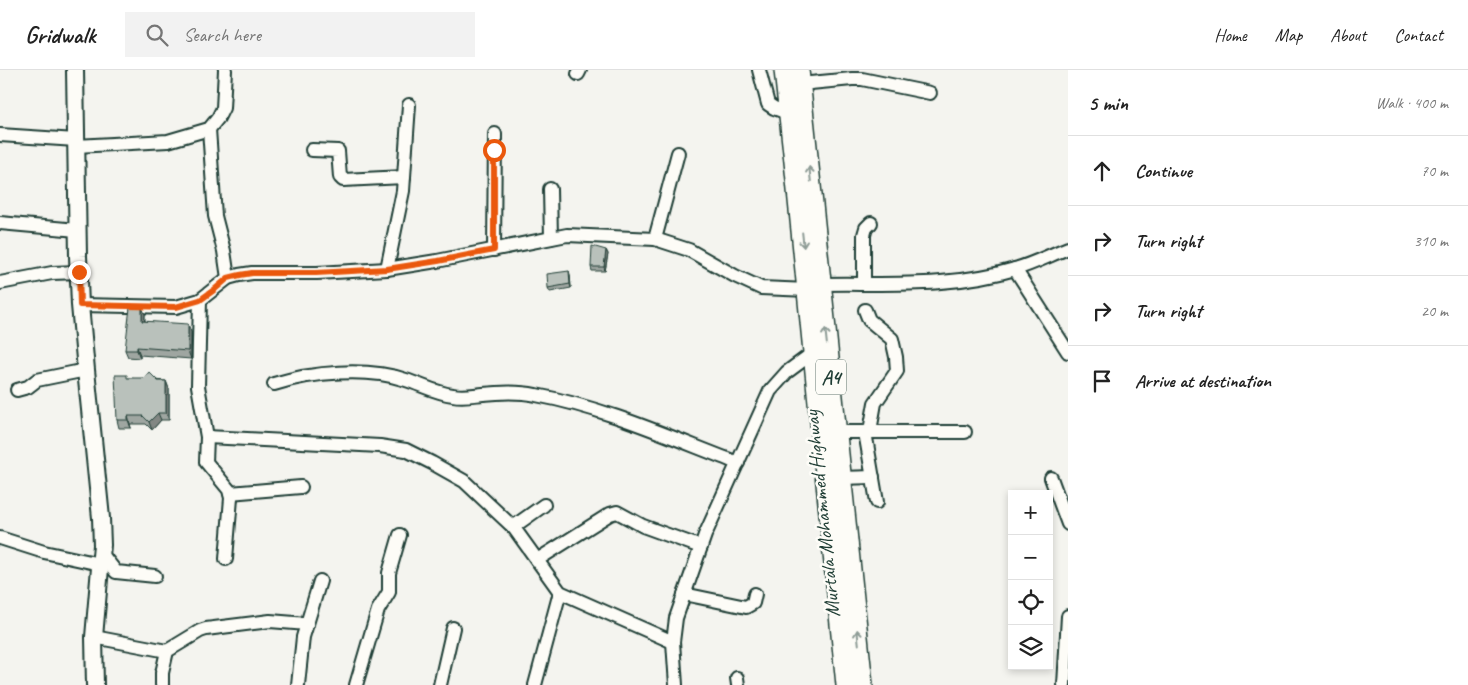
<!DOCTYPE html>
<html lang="en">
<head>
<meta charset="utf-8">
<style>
  body { margin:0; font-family:Caveat,sans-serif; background:#f2f2f2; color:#222 }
  .controls { position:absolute; right:15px; bottom:15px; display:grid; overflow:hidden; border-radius:0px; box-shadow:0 2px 8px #0003 }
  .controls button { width:45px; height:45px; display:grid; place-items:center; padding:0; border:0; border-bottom:1px solid #e0e0e0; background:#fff; color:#222; font:25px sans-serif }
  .stop { position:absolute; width:15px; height:15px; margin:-11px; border:4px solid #ea580c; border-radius:50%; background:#fff }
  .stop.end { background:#ea580c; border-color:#fff; box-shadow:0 1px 5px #0008 }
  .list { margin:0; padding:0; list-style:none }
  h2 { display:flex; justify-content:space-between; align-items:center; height:65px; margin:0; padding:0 20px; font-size:21px }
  h2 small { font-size:16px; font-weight:400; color:#767676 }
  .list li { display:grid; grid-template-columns:32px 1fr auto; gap:15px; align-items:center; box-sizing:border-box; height:70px; padding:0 20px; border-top:1px solid #e0e0e0 }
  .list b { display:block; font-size:19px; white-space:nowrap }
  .list em { font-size:16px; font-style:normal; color:#767676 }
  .icon { flex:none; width:28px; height:28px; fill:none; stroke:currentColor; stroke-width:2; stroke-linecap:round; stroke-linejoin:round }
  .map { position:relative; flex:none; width:1068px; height:615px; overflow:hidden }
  header { display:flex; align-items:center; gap:30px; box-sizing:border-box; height:70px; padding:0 25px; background:#fff; border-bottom:1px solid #e0e0e0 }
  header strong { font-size:24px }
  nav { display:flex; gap:28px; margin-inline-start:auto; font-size:18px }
  .search { width:350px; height:45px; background:#f2f2f2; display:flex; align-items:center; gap:12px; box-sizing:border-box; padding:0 18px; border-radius:0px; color:#767676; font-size:19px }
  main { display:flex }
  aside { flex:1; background:#fff }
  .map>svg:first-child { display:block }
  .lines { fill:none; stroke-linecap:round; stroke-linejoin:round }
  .minor-casing { stroke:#1f3d34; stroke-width:16 }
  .major-casing { stroke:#1f3d34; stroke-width:20 }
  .highway-casing { stroke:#1f3d34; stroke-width:22 }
  .minor { stroke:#fdfcf7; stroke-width:12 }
  .major { stroke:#fdfcf7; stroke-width:16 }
  .highway { stroke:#fdfcf7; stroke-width:19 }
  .wall { fill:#9fa6a1; stroke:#1f3d34 }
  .shaded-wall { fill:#828783; stroke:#1f3d34 }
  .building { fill:#b9c1bb; stroke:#1f3d34 }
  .oneway { stroke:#8e9c96 }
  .route { stroke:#ea580c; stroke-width:6 }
  .labels { text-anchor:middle; stroke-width:5; stroke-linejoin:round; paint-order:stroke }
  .shield { fill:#fdfcf7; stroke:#62766e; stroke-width:1 }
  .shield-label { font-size:20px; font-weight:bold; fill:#1f3d34 }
  .street-label { font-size:21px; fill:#1f3d34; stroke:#fdfcf7 }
</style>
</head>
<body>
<header>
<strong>Gridwalk</strong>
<div class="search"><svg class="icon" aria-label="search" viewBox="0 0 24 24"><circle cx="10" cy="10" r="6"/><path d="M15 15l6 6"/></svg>Search here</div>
<nav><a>Home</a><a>Map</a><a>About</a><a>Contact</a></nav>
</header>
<main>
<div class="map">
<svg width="1068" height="615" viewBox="0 0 1068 615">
  <rect width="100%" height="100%" fill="#f4f4ef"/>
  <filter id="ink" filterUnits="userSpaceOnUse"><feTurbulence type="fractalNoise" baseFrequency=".02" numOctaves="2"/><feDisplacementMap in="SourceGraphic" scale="10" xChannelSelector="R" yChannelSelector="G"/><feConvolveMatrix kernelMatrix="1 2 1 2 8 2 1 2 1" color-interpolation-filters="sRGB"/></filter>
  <g filter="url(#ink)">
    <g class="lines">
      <defs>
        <g id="minor">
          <polyline points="759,0 768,34 774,38 788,43"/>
          <polyline points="578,4 580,0"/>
          <polyline points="800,14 852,9 862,9 930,23"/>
          <polyline points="209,59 215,146 224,181 228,208"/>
          <polyline points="0,65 76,70"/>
          <polyline points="76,76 168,71 209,59 218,48 223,38 225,0"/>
          <polyline points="312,80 338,81 340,107 343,110 404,107"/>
          <polyline points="550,119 551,168"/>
          <polyline points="0,153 77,160"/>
          <polyline points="655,169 678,83"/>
          <polyline points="494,180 495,64"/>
          <polyline points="387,199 403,121 409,35"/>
          <polyline points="1015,199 1068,282"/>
          <polyline points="0,213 52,203 79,202"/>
          <polyline points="864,213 864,165 866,158 871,153"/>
          <path d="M821 214C886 213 952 218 1015 199 1033 194 1050 185 1068 178"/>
          <polyline points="200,230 198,316 207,367 206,392 229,420 231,428 226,489"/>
          <polyline points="80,235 176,237 200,230 228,208 239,205 252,203 317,203 387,199 437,191 567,165 655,169 689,180 735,206 761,218 808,220"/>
          <polyline points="865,240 869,250 892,269 896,287 897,301 875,333 870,361"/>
          <path d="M274 314C312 302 367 297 406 310 422 315 436 323 453 325 463 327 473 325 483 324 501 322 518 321 536 325 606 338 672 368 738 393"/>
          <polyline points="17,320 28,317 37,310 86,300"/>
          <polyline points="836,362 965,362"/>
          <polyline points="865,362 877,432"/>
          <polyline points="207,367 380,376 406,380 432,393 464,411 514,458 560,522 673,572"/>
          <polyline points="841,408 873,407"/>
          <polyline points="1051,408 1068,454"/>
          <polyline points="230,423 301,417"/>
          <polyline points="513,457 544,435"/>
          <polyline points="0,468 44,482 100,494"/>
          <polyline points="101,483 116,502 155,506"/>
          <polyline points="537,490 610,444 617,442 643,456 701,477"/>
          <polyline points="684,524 746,537 753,533 755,524"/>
          <polyline points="94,567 167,581"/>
          <polyline points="737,608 738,615"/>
          <polyline points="162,615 162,603 167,581 200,561 206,559 270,551 307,554"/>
          <polyline points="298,615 303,567 320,511"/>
          <polyline points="356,615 378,540 389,522 389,503 400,465"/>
          <polyline points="440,615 453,558"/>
          <polyline points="535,615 560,522"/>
          <polyline points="676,615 673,572 676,548 705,465 770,321 787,302 814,282"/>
          <polyline points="1064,615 1068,546"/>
        </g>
        <polyline id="major" points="75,0 78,186 80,235 86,300 101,448 102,475 94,567 95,615"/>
        <g id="highway">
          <polyline points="784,0 796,110 846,615"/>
          <polyline points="799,0 863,615"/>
        </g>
      </defs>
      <use href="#minor" class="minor-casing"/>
      <use href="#major" class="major-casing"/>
      <use href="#highway" class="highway-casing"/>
      <use href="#minor" class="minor"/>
      <use href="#major" class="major"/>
      <use href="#highway" class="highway"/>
    </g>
    <g class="wall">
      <polygon points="606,180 608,184 605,201 592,201 591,197"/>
      <polygon points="569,201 570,205 571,218 550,222 548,218"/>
      <polygon points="145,244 145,251 191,262 191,289 140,285 140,288 128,287 125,280"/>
      <polygon points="128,308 166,311 169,319 169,350 161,350 152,360 146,354 130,354 131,358 119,358 117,350"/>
    </g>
    <g class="shaded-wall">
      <polygon points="606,180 608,184 605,201 604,197"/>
      <polygon points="569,201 570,205 571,218 570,214"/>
      <polygon points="142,237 145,244 144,258 142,251"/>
      <polygon points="188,254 191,262 191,289 188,281"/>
      <polygon points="137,277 140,285 140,288 137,280"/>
      <polygon points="166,311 169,319 169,350 166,343"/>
      <polygon points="158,343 161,350 152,360 149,352"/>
      <polygon points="128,346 131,358 128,350"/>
    </g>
    <g class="building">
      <polygon points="592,176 606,180 604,197 591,197"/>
      <polygon points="569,201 570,214 548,218 547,204"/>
      <polygon points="130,237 142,237 142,251 188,254 188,281 137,277 137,280 125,280"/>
      <polygon points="149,302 158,311 166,311 166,343 158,343 149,352 143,346 128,346 128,350 117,350 115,305 127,305 127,308 144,308"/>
    </g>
    <defs><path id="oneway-shaft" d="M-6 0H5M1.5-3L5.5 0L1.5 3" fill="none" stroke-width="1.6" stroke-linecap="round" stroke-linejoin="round" transform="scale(1.25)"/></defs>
    <g class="oneway">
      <use href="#oneway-shaft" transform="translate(810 104) rotate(-96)"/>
      <use href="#oneway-shaft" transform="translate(803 170) rotate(84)"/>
      <use href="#oneway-shaft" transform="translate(826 266) rotate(-96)"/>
      <use href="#oneway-shaft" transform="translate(858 567) rotate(-96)"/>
    </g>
  </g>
  <g class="lines" filter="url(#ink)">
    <polyline class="route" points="79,202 80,235 176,237 200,230 214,220 228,208 240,205 252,203 316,203 387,199 438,191 494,180 494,80"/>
  </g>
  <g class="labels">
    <rect class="shield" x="816" y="289.5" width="30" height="35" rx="4"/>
    <g class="shield-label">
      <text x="831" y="314">A4</text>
    </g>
    <g class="street-label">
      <text transform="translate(822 444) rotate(-96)" y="7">Murtala Mohammed Highway</text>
    </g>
  </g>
</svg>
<div class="controls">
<button>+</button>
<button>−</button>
<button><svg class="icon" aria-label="locate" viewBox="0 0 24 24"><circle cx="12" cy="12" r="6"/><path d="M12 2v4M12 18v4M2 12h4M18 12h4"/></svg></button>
<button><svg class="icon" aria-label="layers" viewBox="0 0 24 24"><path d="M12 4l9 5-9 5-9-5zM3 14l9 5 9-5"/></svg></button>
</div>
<div class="stop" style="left:494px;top:80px"></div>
<div class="stop end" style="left:79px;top:202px"></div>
</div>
<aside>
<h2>5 min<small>Walk · 400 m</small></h2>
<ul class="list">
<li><svg class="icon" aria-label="ahead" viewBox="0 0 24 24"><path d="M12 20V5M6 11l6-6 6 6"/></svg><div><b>Continue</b></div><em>70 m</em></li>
<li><svg class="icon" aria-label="right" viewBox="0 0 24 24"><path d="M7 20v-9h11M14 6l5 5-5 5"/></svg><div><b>Turn right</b></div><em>310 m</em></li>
<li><svg class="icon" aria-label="right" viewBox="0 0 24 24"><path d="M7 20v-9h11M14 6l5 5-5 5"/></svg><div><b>Turn right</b></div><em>20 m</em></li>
<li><svg class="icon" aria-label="arrive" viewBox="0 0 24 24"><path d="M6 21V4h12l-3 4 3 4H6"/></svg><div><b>Arrive at destination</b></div></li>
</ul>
</aside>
</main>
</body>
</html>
